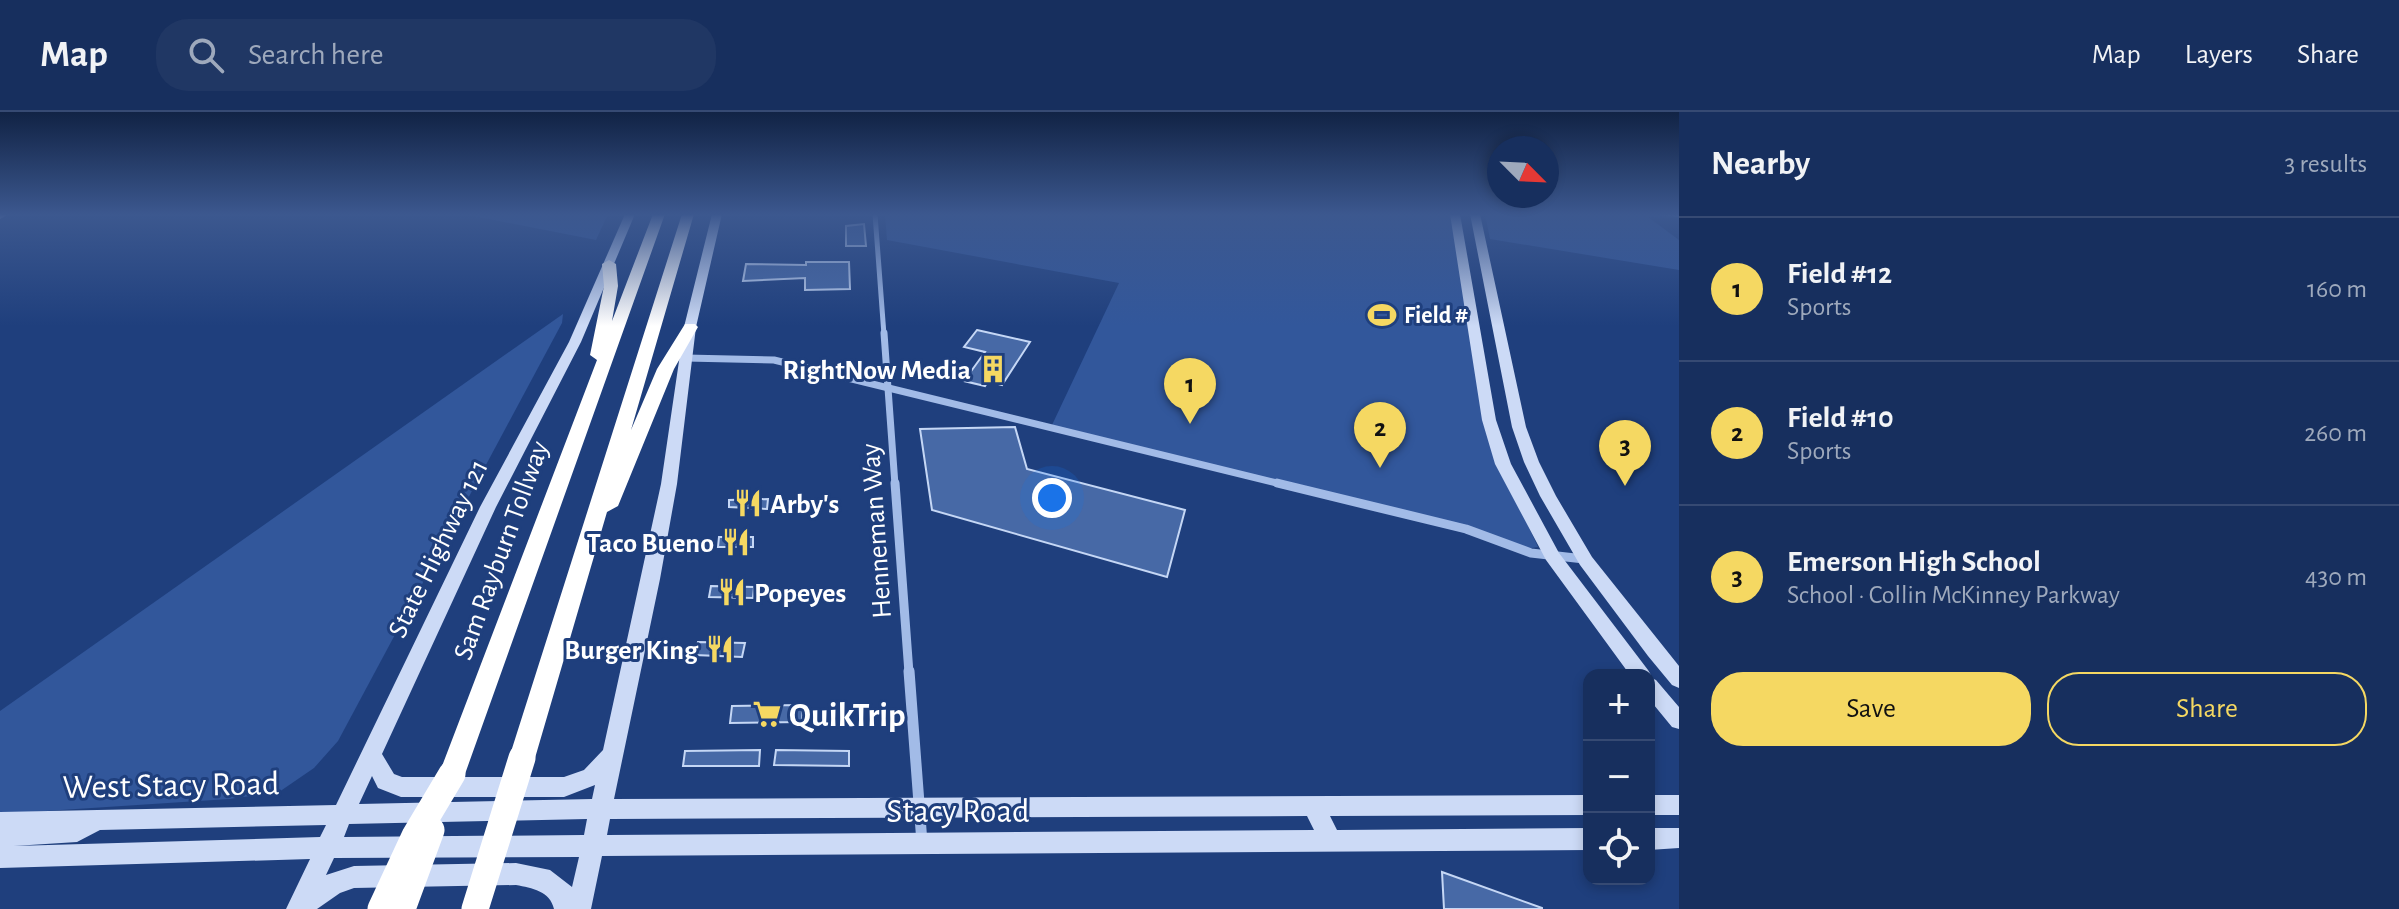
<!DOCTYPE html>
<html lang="en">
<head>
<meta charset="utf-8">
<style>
  body { margin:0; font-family:"Alegreya Sans",sans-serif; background:#203764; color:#f1f3f6 }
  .controls { position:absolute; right:24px; bottom:24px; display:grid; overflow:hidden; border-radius:16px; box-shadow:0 4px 12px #0003 }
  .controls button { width:72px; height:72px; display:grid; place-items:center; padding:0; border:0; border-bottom:2px solid #364a73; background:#172f5e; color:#f1f3f6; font:40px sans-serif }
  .compass { position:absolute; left:1487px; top:24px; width:72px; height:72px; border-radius:50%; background:#172f5e; box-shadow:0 4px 12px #0003; rotate:114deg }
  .you { position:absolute; left:1052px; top:386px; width:28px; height:28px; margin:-20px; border:6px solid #fff; border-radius:50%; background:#1a73e8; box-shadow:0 0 0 12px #1a73e833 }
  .badge { display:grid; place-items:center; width:52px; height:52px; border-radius:50%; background:#f5d862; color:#111; font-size:26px; font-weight:700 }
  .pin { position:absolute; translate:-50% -66px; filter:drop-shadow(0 2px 4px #0008) }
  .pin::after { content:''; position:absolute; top:42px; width:28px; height:24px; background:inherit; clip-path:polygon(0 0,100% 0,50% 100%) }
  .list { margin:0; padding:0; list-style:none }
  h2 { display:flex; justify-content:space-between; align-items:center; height:104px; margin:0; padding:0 32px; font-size:34px }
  h2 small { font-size:26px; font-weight:400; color:#9ea9bc }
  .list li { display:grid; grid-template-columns:52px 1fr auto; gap:24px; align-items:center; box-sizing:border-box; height:144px; padding:0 32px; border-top:2px solid #364a73 }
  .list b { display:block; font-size:30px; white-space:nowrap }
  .list p { margin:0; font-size:26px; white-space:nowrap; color:#9ea9bc }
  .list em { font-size:26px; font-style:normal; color:#9ea9bc }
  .actions { display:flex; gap:16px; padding:24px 32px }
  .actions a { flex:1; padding:18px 0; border:2px solid #f5d862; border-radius:32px; text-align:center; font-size:28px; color:#f5d862 }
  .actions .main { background:#f5d862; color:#111 }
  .icon { flex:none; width:44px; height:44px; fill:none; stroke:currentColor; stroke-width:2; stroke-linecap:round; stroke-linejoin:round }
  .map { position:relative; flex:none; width:1679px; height:797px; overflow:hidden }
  header { display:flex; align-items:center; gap:48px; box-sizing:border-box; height:112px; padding:0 40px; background:#172f5e; border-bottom:2px solid #364a73 }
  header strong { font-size:38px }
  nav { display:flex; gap:44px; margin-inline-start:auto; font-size:28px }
  .search { width:560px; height:72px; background:#203764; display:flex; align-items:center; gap:20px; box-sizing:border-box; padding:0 28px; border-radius:32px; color:#9ea9bc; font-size:30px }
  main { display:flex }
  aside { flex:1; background:#172f5e }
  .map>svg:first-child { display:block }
  .green { fill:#32579b }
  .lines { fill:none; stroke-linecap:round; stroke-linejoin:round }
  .stream { stroke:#95b4e9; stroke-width:2 }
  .building { fill:#4769a6; stroke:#c5d7f5; stroke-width:2 }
  .street-far3 { stroke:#a2bbe7; stroke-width:5 }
  .street-far2 { stroke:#a2bbe7; stroke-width:7 }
  .street-far1 { stroke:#a2bbe7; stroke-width:9 }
  .street { stroke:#a2bbe7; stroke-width:11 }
  .secondary { fill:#ccdaf6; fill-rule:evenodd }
  .highway { fill:#fff; fill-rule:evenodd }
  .highway-bridge { stroke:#fff; stroke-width:27 }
  .labels { text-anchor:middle; stroke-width:6; stroke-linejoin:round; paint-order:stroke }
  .far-poi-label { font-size:24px; font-weight:bold; fill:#fff; stroke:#1f3f7d; text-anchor:start }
  .poi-label { font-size:28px; font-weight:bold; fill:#fff; stroke:#1f3f7d; text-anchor:end }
  .street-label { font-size:28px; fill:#fff; stroke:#1f3f7d }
  .near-poi-label { font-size:34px; font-weight:bold; fill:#fff; stroke:#1f3f7d; text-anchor:start }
  .near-street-label { font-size:34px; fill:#fff; stroke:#1f3f7d }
</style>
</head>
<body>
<header>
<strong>Map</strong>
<div class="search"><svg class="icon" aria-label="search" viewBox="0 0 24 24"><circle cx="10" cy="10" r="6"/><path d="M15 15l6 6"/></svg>Search here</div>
<nav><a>Map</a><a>Layers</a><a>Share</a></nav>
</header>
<main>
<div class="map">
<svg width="1679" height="797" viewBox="0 0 1679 797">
  <rect width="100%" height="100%" fill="#1f3f7d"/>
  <g class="green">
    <polygon points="463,102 608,102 596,128"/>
    <polygon points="885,102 1452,102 1493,339 1538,435 1526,437 1052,313 1119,171 887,128"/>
    <polygon points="1485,102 1679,102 1679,106 1648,105 1679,128 1679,158 1490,127"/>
    <polygon points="563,202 562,211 338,629 314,656 279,680 229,687 0,702 0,599"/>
  </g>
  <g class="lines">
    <polyline class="stream" points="1655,102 1679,104"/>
  </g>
  <g class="building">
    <polygon points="864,112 866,134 846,134 846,114"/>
    <polygon points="806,150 849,150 850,177 805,178 805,166 743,169 746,152 806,153"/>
    <polygon points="977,218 1030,230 1002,273 988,269 985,274 964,269 985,240 964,235"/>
    <polygon points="1015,315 1027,357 1185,398 1167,465 932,398 920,317"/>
    <polygon points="768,387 767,397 729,395 729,388"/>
    <polygon points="719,425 753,425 753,435 718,435"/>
    <polygon points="711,474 754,475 753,486 709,485"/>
    <polygon points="698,530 745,531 742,545 695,543"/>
    <polygon points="803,593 802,610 730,611 732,594"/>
    <polygon points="760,638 759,654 683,654 685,639"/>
    <polygon points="776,638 849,639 849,654 774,653"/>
    <polygon points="1442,760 1542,796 1542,797 1444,797"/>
  </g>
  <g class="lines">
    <polyline class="street-far3" points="875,102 884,223"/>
    <g class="street-far2">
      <polyline points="884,221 895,373"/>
      <polyline points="686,246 774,248 1285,373"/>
    </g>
    <g class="street-far1">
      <polyline points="895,371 909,561"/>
      <polyline points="1277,371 1466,417 1531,441 1584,447"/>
    </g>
    <polyline class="street" points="909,559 922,731"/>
    <g class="secondary">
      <polygon points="0,102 9,102 0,107"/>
      <path d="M625 102H635L581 230 496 395 382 642 394 662 402 665H564L584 658 603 638 661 372 684 215 712 102H722L696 215 677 372 660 467 614 687 1589 683V703L1330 704 1337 718 1589 716V738L602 744 591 797H554C550 779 532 776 516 773L354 776 340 781 317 797H286L310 747 0 756V700L336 693 480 395 569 230ZM372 664 378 676 401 685H564L595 673 592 687 359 692ZM1307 704 1314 718 607 723 610 707ZM587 707 584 723 344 725 349 712ZM326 713 320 725 14 734 77 730 100 718ZM579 745 572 775 550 758 516 751 354 754 326 763 334 746Z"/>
      <polygon points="1450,102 1460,102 1496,308 1511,352 1559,441 1648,558 1651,563 1649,565 1656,568 1679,595 1679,617 1672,615 1649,587 1649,563 1630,563 1546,448 1495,352 1482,308"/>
      <polygon points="1470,102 1480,102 1526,315 1539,350 1556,384 1592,445 1679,554 1679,576 1672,573 1648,544 1580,453 1540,384 1524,350 1512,315"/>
      <rect x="1649" y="683" width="30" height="20"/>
      <polygon points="1649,716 1679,716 1679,736 1649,738"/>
    </g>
    <g class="highway">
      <polygon points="653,102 665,102 465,662 462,670 452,674 442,670 439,662 597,248 590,243 604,174 602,152 609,148 616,152 618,174 612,209"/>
      <polygon points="682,102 694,102 631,318 657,257 685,212 695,212 698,215 674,257 618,394 607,400 535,646 531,654 522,657 513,654 509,646"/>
    </g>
    <g class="highway-bridge">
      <polyline points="381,797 415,724 452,662"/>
      <polyline points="402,797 431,718"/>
      <polyline points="475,797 522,646"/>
    </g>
  </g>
  <linearGradient id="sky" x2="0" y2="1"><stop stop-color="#112345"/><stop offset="0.48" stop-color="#3c588f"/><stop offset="1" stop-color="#3c588f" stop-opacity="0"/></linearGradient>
  <rect width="1679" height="214" fill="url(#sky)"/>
  <defs>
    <symbol id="stadium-bare" viewBox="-9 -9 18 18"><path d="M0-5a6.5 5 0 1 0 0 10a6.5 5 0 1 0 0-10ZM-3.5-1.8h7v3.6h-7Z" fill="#f5d862" stroke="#1f3f7d" stroke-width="2.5" paint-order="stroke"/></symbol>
    <symbol id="building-bare" viewBox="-9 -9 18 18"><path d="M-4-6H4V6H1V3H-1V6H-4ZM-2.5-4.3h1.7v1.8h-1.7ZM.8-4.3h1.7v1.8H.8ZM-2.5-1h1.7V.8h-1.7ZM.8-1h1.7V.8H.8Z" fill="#f5d862" stroke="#1f3f7d" stroke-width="2.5" paint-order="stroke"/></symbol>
    <symbol id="restaurant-bare" viewBox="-9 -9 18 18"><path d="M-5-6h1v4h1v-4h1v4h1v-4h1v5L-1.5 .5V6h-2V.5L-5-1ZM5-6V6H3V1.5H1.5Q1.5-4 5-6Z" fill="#f5d862" stroke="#1f3f7d" stroke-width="2.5" paint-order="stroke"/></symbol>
    <symbol id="supermarket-bare" viewBox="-9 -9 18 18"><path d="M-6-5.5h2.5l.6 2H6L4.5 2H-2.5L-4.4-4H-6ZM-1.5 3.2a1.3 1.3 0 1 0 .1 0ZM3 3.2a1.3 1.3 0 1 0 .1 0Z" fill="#f5d862" stroke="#1f3f7d" stroke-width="2.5" paint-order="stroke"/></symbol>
  </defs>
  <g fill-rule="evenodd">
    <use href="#stadium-bare" x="1362" y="183" width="40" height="40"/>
    <use href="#building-bare" x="973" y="237" width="40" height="40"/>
    <use href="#restaurant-bare" x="728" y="371" width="40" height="40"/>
    <use href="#restaurant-bare" x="716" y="410" width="40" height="40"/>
    <use href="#restaurant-bare" x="712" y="460" width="40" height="40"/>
    <use href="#restaurant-bare" x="700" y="517" width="40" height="40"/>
    <use href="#supermarket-bare" x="747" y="582" width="40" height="40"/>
  </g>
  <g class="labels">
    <g class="far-poi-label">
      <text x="1404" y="211">Field #</text>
    </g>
    <g class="poi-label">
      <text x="971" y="267">RightNow Media</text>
      <text x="770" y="401" text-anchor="start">Arby's</text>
      <text x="714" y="440">Taco Bueno</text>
      <text x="754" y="490" text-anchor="start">Popeyes</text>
      <text x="698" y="547">Burger King</text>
    </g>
    <g class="street-label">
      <text transform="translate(875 419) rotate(-94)" y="10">Henneman Way</text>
      <text transform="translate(437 436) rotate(-64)" y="10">State Highway 121</text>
      <text transform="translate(500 438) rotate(-70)" y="10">Sam Rayburn Tollway</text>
    </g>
    <g class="near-poi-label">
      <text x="789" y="614">QuikTrip</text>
    </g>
    <g class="near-street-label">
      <text transform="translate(171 672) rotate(-1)" y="12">West Stacy Road</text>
      <text x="958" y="710">Stacy Road</text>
    </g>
  </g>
</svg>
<div class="controls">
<button>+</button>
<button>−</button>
<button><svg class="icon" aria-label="locate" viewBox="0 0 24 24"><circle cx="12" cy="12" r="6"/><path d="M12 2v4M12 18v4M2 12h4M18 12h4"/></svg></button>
</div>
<svg class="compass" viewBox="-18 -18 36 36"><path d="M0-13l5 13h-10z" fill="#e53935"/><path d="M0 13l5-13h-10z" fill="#9ea9bc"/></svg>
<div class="you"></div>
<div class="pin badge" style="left:1190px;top:312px">1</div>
<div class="pin badge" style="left:1380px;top:356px">2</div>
<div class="pin badge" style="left:1625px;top:374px">3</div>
</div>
<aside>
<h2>Nearby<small>3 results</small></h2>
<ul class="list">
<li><span class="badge">1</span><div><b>Field #12</b><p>Sports</p></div><em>160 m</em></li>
<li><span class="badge">2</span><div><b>Field #10</b><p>Sports</p></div><em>260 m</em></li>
<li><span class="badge">3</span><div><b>Emerson High School</b><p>School · Collin McKinney Parkway</p></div><em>430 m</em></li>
</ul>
<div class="actions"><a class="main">Save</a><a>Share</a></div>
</aside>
</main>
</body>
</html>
